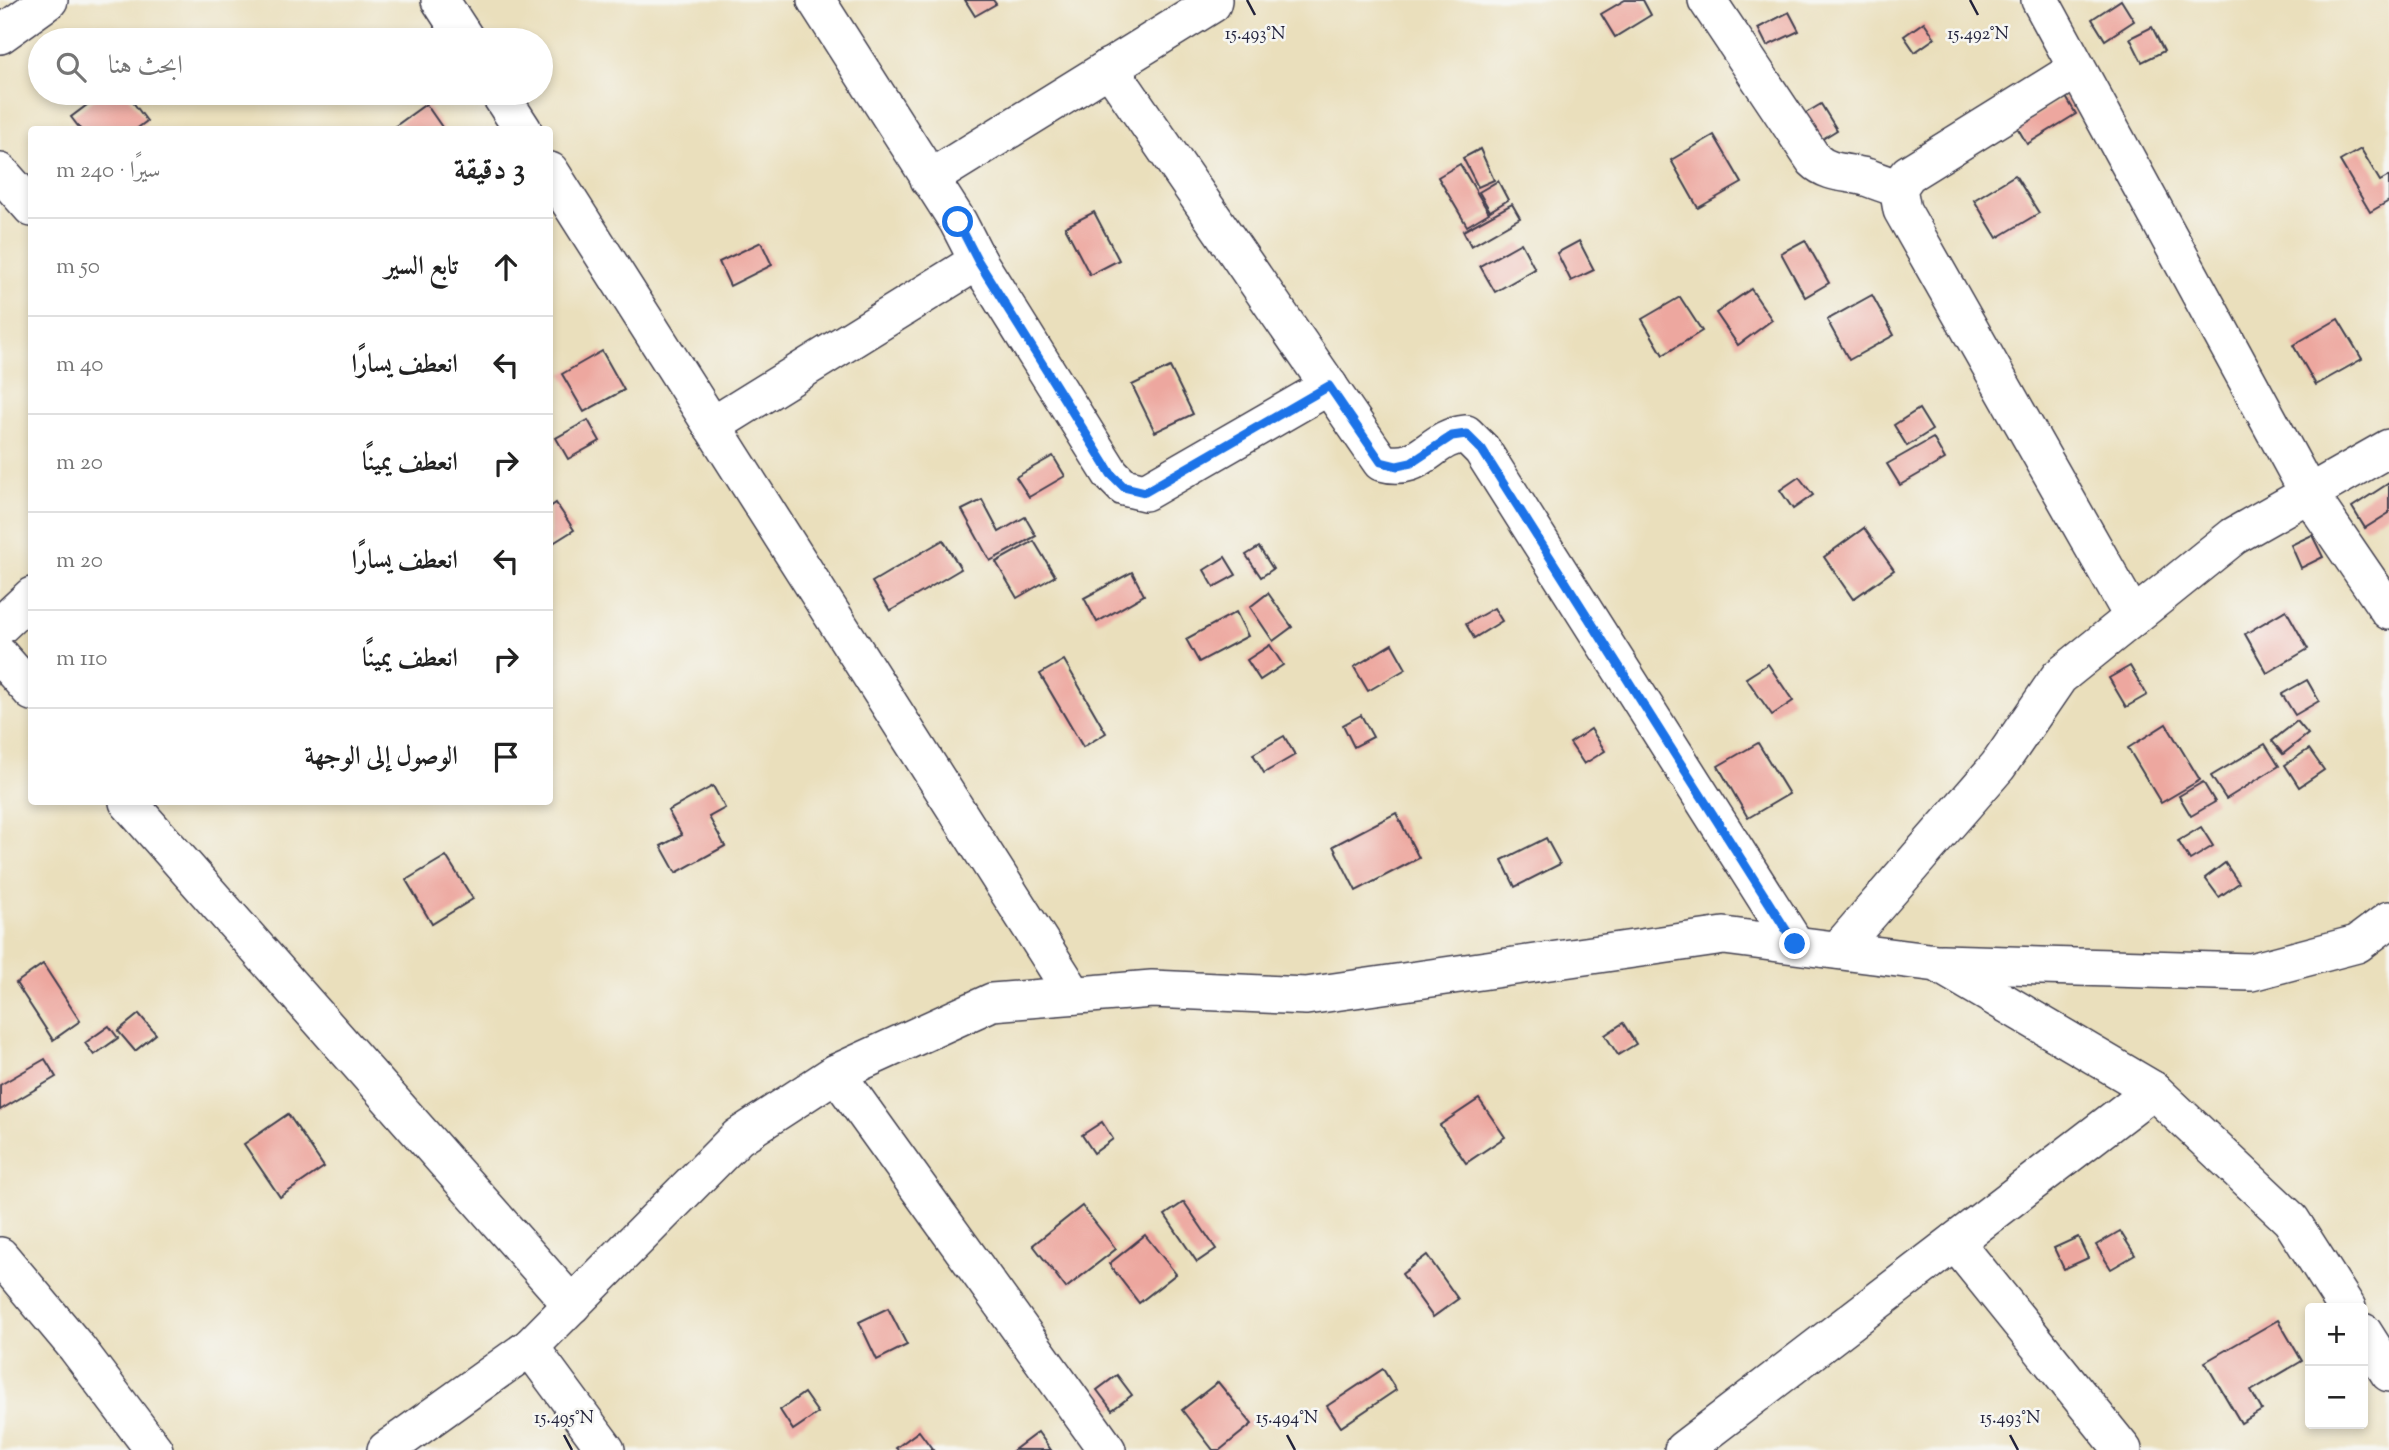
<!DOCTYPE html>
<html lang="ar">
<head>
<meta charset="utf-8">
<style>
  body { margin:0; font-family:"Sorts Mill Goudy",Amiri,serif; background:#f6f6f6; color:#222; direction:rtl }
  .controls { position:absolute; right:21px; bottom:21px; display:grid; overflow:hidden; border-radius:7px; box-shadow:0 4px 10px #0003 }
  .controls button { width:63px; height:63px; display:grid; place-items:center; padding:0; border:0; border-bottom:2px solid #e0e0e0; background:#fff; color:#222; font:35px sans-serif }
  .stop { position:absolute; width:21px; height:21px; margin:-16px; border:5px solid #1a73e8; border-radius:50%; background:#fff }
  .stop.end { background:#1a73e8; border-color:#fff; box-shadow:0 2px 7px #0008 }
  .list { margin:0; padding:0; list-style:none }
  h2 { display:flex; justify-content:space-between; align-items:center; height:91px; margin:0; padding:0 28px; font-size:30px }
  h2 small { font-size:23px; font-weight:400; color:#767676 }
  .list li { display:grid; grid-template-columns:46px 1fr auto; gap:21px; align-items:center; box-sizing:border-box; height:98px; padding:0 28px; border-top:2px solid #e0e0e0 }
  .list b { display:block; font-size:26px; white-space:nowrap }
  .list em { font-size:23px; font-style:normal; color:#767676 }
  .icon { flex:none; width:38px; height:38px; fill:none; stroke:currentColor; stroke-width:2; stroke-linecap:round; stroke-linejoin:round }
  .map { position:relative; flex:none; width:2389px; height:1450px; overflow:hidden; direction:ltr }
  .search { position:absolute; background:#fff; box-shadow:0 4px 10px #0003; left:28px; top:28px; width:525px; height:77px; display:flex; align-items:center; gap:18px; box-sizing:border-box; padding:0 24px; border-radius:38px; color:#767676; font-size:26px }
  .panel { position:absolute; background:#fff; box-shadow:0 4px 10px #0003; left:28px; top:126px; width:525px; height:679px; border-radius:7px; direction:rtl }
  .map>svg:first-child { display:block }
  .building { fill:#eda79f }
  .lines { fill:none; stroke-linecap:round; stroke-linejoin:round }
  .minor-casing { stroke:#403e4e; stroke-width:40 }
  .minor { stroke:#fff; stroke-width:37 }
  .route { stroke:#1a73e8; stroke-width:9 }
  .ticks { fill:none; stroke:#22223b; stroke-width:2.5 }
  .ticks-label { font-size:18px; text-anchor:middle; fill:#22223b; stroke:#f6f6f2; stroke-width:5; stroke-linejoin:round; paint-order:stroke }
</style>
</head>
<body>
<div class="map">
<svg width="2389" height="1450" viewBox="0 0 2389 1450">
  <rect width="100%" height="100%" fill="#f6f6f2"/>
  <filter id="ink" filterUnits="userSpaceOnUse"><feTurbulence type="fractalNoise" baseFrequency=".0143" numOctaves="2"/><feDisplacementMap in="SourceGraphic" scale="14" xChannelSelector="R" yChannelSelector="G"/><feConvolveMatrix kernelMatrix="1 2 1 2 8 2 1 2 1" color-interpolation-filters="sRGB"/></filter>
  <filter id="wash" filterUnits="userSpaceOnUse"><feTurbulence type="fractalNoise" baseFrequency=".00686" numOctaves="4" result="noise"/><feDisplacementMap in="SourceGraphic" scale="28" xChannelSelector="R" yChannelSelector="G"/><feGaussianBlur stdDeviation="1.57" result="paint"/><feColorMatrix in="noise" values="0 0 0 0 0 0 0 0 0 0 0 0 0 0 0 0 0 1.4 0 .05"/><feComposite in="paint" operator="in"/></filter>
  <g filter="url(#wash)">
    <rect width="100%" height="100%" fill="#eadfbc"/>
    <g id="blocks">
      <g class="building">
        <polygon points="965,0 993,0 996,4 975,16"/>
        <polygon points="1625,0 1643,0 1651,15 1615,37 1601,14"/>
        <polygon points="2121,0 2134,21 2105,40 2092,19"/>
        <polygon points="1789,12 1799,31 1767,46 1758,28"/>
        <polygon points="1924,22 1935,38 1915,52 1904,36"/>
        <polygon points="2152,27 2164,51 2142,62 2130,38"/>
        <polygon points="103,93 126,93 147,121 135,130 81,130 71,117"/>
        <polygon points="2066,97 2076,114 2027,144 2017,127"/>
        <polygon points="426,104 444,130 390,130"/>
        <polygon points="1821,104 1837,130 1816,143 1799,117"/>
        <polygon points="1714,135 1742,183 1698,208 1671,160"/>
        <polygon points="1480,149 1494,180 1478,187 1463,158"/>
        <polygon points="2361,149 2380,181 2389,176 2389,201 2370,212 2340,161"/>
        <polygon points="1460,164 1489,213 1467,226 1438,177"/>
        <polygon points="2015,175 2039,213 1997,238 1974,200"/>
        <polygon points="1498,181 1508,200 1490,211 1479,192"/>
        <polygon points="1512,204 1520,218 1471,246 1463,231"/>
        <polygon points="1094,212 1119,260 1090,275 1065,227"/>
        <polygon points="1805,240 1829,283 1805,297 1781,253"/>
        <polygon points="1579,241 1594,270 1571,281 1557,253"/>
        <polygon points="761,242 772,265 730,286 719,262"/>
        <polygon points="1521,243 1535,269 1495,292 1480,266"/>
        <polygon points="1751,289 1772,320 1738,345 1716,313"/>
        <polygon points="1872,295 1894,335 1849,360 1827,320"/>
        <polygon points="1680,297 1702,331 1663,355 1642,319"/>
        <polygon points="2338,319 2362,359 2316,385 2293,345"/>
        <polygon points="602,351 624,390 584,412 562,374"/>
        <polygon points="1170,367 1193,414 1155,432 1132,385"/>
        <polygon points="1919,409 1932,430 1907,446 1894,425"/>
        <polygon points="588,420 600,441 568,459 556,438"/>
        <polygon points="1933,438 1945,459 1900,485 1887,464"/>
        <polygon points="1053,456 1065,476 1029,497 1016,477"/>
        <polygon points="1799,477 1813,495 1793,509 1780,490"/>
        <polygon points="2389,483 2389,513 2365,528 2352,507"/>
        <polygon points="982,500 999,532 1025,517 1036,536 990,561 962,510"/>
        <polygon points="556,503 574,530 550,545 550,507"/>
        <polygon points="1864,528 1894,570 1853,599 1824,557"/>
        <polygon points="2312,535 2323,557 2301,568 2291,545"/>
        <polygon points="943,540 961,569 890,611 872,582"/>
        <polygon points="1034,541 1055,576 1017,598 996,562"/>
        <polygon points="1259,547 1273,569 1261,577 1246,555"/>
        <polygon points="1225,557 1236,575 1214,587 1204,570"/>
        <polygon points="1132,572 1144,595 1097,622 1084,598"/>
        <polygon points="1268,593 1292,627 1273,641 1250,607"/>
        <polygon points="1494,608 1502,621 1474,638 1466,624"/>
        <polygon points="2286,610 2308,649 2267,673 2245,634"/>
        <polygon points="1236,612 1248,636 1199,662 1186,639"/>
        <polygon points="1392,644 1406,669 1368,691 1354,667"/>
        <polygon points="1270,645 1283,665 1260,680 1247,660"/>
        <polygon points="1064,660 1106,733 1083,747 1040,674"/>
        <polygon points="1768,664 1793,701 1772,715 1746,678"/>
        <polygon points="2130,666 2147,695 2126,707 2109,678"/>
        <polygon points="2307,680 2319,701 2295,715 2282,694"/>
        <polygon points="1361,715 1373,737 1354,747 1343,725"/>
        <polygon points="2297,721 2308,734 2283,754 2272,741"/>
        <polygon points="2166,724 2200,780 2161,803 2128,748"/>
        <polygon points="1591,729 1605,751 1584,764 1570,743"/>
        <polygon points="1284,736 1295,755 1264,773 1253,754"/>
        <polygon points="1758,743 1789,794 1748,818 1718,766"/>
        <polygon points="2265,744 2279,766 2226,799 2211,776"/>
        <polygon points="2309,749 2324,770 2299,787 2285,765"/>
        <polygon points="2203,782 2215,802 2191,816 2179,796"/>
        <polygon points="713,786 725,808 709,817 725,846 676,873 661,846 682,835 668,811"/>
        <polygon points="1396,813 1419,858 1356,891 1333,846"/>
        <polygon points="2201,827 2213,846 2190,860 2178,841"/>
        <polygon points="1546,838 1560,864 1515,887 1502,860"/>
        <polygon points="446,856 473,899 432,924 406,880"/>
        <polygon points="2225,863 2239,883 2219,897 2205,878"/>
        <polygon points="43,964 80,1021 53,1040 16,983"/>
        <polygon points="139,1014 156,1034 135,1051 118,1031"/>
        <polygon points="1623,1023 1636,1044 1618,1055 1605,1035"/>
        <polygon points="109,1026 118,1038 94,1055 85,1043"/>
        <polygon points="45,1059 56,1077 0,1110 0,1085"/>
        <polygon points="1479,1099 1505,1137 1466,1163 1440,1125"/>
        <polygon points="288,1114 324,1167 280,1197 244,1144"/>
        <polygon points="1102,1122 1113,1139 1094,1153 1082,1135"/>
        <polygon points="1184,1202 1216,1249 1197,1262 1165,1215"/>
        <polygon points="1082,1206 1116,1249 1066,1288 1033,1245"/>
        <polygon points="2120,1231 2135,1255 2111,1269 2096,1245"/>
        <polygon points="1145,1235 1176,1274 1139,1303 1109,1264"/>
        <polygon points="2078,1237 2088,1258 2064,1269 2054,1248"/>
        <polygon points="1427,1255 1458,1299 1433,1317 1402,1274"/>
        <polygon points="888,1308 907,1345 877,1360 859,1322"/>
        <polygon points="2278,1320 2302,1361 2251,1391 2262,1410 2241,1423 2205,1362"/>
        <polygon points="1383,1369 1396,1390 1341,1427 1327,1406"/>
        <polygon points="1117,1375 1132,1395 1112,1410 1097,1390"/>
        <polygon points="1218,1382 1252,1424 1220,1450 1213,1450 1182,1410"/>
        <polygon points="804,1393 818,1413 793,1430 780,1410"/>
        <polygon points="919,1431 933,1450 898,1450 896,1448"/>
        <polygon points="1038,1432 1051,1450 1014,1450"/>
      </g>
    </g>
  </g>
  <g filter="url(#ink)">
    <use href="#blocks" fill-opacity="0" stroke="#403e4e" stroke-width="2"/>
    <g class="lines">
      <defs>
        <g id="minor">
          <polyline points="440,0 466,40"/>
          <polyline points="816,0 958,222 978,261 1111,474 1124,487 1145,492 1329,386"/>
          <path d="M1707 0 1814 160C1828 174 1848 172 1866 177 1877 181 1887 185 1898 188"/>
          <polyline points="2040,0 2309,494 2389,611"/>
          <polyline points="0,35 49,0"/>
          <path d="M1109 67 1381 462C1423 474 1429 437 1466 434L1482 450 1795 944"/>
          <polyline points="2077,69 1908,174 1898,188 1902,210 2133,617"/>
          <polyline points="499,93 523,130"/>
          <polyline points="550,171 1074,995"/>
          <polyline points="0,172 32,208"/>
          <polyline points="929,179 1212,4 1213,0"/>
          <polyline points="712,426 978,261"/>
          <polyline points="0,626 32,596"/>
          <polyline points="0,656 32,692"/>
          <polyline points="128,802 572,1305"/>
          <polyline points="1838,950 1998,766 2059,677 2234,536 2389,448"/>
          <polyline points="1942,963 2251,972 2357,944 2389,920"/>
          <polyline points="836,1073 1107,1450"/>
          <polyline points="1955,1242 2123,1450"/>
          <polyline points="0,1256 77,1348 154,1450"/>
          <polyline points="2363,1332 2389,1373"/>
          <polyline points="530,1347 606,1450"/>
          <polyline points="386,1450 530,1347 738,1137 836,1073 992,1002 1152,989 1306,996 1724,936 1937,963 2153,1090 2291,1220 2347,1308"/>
          <polyline points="1683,1450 2153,1090"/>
        </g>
      </defs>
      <use href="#minor" class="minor-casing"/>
      <use href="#minor" class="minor"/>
    </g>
  </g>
  <g class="lines" filter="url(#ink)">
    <polyline class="route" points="958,222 978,261 1111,474 1124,487 1145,492 1329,386 1381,462 1397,466 1411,463 1452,436 1466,434 1482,450 1795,944"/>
  </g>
  <path class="ticks" d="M1247 0 1255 15M1970 0 1978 15M564 1435 572 1450M1287 1435 1295 1450M2010 1435 2018 1450"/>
  <g class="ticks-label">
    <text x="1978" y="39">15.492°N</text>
    <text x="1255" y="39">15.493°N</text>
    <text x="564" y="1423">15.495°N</text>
    <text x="1287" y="1423">15.494°N</text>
    <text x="2010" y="1423">15.493°N</text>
  </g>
</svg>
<div class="controls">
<button>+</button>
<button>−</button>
</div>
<div class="stop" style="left:958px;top:222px"></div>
<div class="stop end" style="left:1795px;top:944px"></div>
<div class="search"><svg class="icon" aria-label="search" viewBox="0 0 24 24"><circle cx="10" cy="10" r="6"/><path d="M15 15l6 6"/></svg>ابحث هنا</div>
<section class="panel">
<h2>3 دقيقة<small>سيرًا · 240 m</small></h2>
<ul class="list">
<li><svg class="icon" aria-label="ahead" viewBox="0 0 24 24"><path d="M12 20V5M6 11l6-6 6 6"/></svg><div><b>تابع السير</b></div><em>50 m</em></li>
<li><svg class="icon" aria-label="left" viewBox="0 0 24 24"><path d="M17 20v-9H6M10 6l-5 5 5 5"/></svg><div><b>انعطف يسارًا</b></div><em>40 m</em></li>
<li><svg class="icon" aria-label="right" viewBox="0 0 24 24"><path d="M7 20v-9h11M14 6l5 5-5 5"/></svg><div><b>انعطف يمينًا</b></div><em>20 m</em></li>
<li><svg class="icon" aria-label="left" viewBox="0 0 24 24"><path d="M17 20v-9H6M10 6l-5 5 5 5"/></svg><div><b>انعطف يسارًا</b></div><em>20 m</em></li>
<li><svg class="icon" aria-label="right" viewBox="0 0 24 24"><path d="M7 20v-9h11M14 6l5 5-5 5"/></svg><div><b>انعطف يمينًا</b></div><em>110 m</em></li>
<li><svg class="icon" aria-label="arrive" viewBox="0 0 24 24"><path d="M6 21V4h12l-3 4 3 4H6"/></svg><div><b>الوصول إلى الوجهة</b></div></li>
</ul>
</section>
</div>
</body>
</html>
